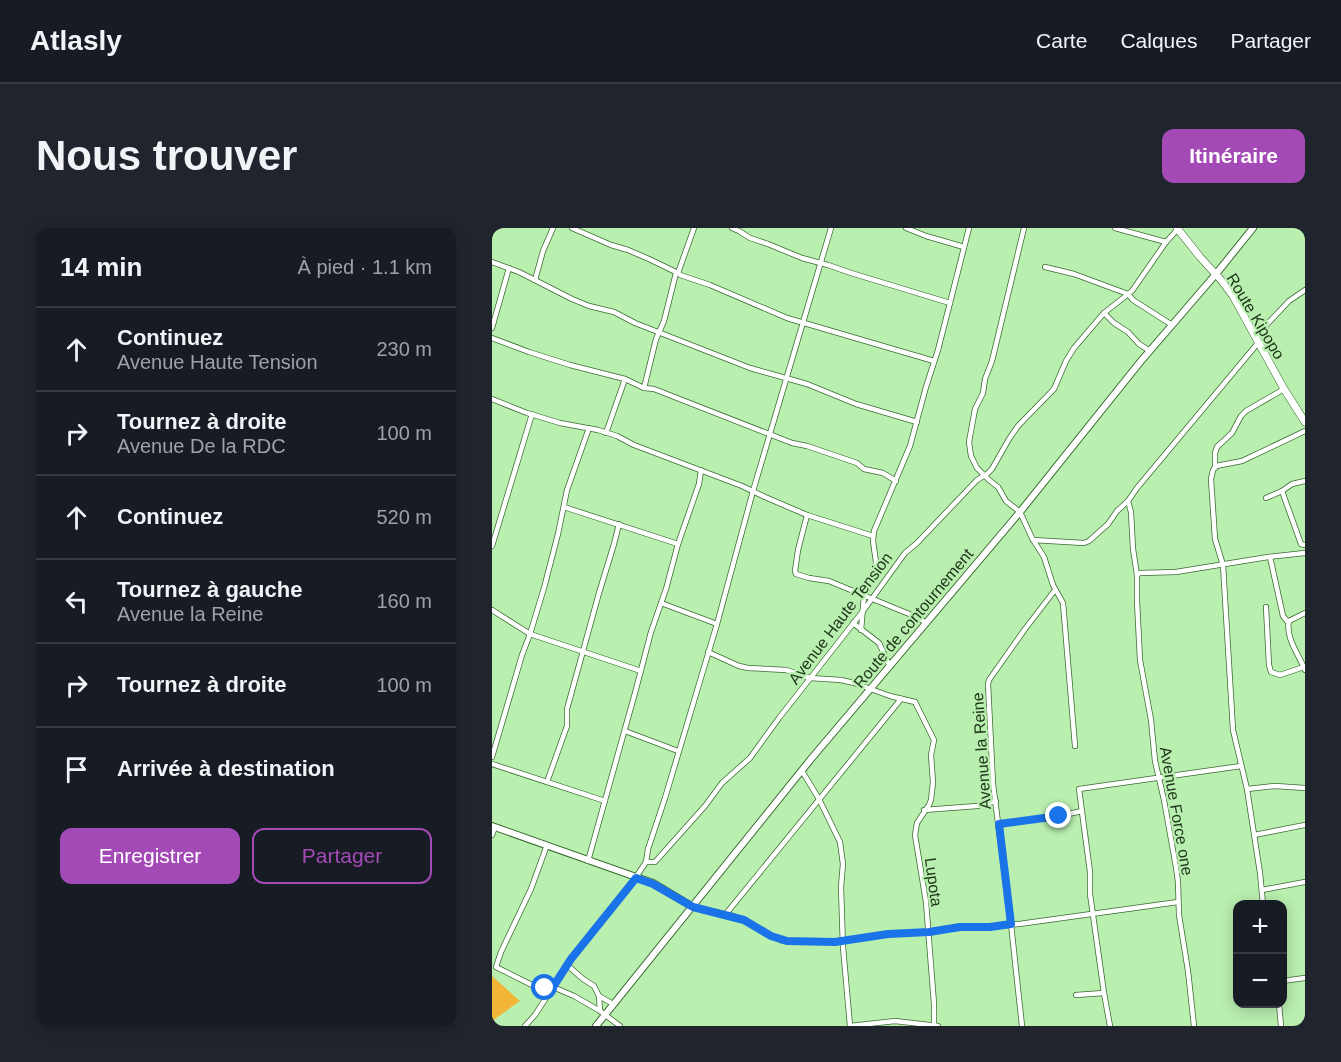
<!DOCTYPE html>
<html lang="fr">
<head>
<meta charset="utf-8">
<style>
  body { margin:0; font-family:Arial,sans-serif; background:#20242c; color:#f1f3f6 }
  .controls { position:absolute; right:18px; bottom:18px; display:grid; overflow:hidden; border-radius:12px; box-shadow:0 3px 15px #0003 }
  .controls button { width:54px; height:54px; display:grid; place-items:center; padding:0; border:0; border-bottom:2px solid #363941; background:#171b24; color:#f1f3f6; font:30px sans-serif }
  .stop { position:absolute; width:18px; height:18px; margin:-14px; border:4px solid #1a73e8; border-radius:50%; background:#fff }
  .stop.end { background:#1a73e8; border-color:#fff; box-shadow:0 2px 6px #0008 }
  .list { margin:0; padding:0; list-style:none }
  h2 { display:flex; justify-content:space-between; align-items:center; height:78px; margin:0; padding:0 24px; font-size:26px }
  h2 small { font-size:20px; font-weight:400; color:#9ea1a6 }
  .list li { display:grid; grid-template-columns:39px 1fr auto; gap:18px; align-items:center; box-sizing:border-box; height:84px; padding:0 24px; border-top:2px solid #363941 }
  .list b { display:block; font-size:22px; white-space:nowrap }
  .list p { margin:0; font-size:20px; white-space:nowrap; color:#9ea1a6 }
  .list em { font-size:20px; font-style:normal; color:#9ea1a6 }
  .actions { display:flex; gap:12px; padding:18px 24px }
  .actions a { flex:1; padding:14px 0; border:2px solid #a44ab6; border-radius:12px; text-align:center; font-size:21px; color:#a44ab6 }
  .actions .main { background:#a44ab6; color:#fff }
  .icon { flex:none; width:33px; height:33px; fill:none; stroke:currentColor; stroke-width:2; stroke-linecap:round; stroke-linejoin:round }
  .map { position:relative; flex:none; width:813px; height:798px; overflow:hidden; border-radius:12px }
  header { display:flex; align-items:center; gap:36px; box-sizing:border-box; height:84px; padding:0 30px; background:#171b24; border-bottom:2px solid #363941 }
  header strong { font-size:28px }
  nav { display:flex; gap:33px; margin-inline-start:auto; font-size:21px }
  .intro { display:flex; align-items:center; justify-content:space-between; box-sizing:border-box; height:144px; padding:0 36px }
  h1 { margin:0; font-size:42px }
  .button { padding:15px 27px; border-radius:12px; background:#a44ab6; color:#fff; font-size:21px; font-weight:700 }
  main { display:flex; gap:36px; padding:0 36px }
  aside { flex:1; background:#171b24; border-radius:12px; box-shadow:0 3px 15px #0003 }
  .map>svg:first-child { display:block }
  .green { fill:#f2b538 }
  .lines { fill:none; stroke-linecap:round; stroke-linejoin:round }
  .minor-casing { stroke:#3a6b31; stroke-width:6 }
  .tertiary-casing { stroke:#3a6b31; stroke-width:8 }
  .secondary-casing { stroke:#3a6b31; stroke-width:8 }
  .minor { stroke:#fff; stroke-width:4.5 }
  .tertiary { stroke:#fff; stroke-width:6 }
  .secondary { stroke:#fff; stroke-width:7 }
  .route { stroke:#1a73e8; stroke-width:8 }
  .labels { text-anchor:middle; stroke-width:4.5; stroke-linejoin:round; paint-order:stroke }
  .street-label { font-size:16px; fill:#21361d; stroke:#b9efaf }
</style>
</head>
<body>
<header>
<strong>Atlasly</strong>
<nav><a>Carte</a><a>Calques</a><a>Partager</a></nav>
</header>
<div class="intro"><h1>Nous trouver</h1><a class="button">Itinéraire</a></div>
<main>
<aside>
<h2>14 min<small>À pied · 1.1 km</small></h2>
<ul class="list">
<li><svg class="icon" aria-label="ahead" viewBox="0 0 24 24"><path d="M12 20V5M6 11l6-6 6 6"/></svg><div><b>Continuez</b><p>Avenue Haute Tension</p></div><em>230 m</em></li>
<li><svg class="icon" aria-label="right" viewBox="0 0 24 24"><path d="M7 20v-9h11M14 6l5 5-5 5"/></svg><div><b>Tournez à droite</b><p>Avenue De la RDC</p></div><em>100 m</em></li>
<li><svg class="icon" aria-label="ahead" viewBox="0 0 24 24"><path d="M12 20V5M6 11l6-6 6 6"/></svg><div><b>Continuez</b></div><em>520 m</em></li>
<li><svg class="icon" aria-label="left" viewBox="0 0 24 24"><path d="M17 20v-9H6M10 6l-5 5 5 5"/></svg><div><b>Tournez à gauche</b><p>Avenue la Reine</p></div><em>160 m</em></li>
<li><svg class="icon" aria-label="right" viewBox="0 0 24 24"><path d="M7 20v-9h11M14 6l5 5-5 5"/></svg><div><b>Tournez à droite</b></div><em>100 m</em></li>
<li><svg class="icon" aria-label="arrive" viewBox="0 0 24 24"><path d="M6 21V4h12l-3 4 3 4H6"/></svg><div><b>Arrivée à destination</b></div></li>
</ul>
<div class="actions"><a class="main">Enregistrer</a><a>Partager</a></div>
</aside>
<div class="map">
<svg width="813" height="798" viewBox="0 0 813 798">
  <rect width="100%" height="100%" fill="#b9efaf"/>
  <polygon class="green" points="0,748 28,773 0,793"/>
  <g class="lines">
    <defs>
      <g id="minor">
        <polyline points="80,0 119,17 136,22 157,31 186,45"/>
        <polyline points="202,0 186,45 188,47 218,57 295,90 442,133"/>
        <polyline points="240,0 247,3 258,10 276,16 310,30 336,37 359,45 458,75"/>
        <polyline points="414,0 434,8 472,19"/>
        <polyline points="532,0 500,133 493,151 491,165 483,181 477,214 479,228 485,240 497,252 506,259 514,273 528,284 540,310 552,329 561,357 571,375 583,518"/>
        <polyline points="623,0 674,14"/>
        <polyline points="0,34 27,44 80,71 97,78 122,84 143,95 258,140 315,156 364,176 425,194"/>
        <polyline points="553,39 582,46 636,66 641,72 680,97"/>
        <polyline points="43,52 51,23 61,0"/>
        <polyline points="612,85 622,95 636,104 647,116 658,123"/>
        <polyline points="0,100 17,40"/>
        <polyline points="763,109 797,73 813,62"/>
        <polyline points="0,110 37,124 78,137 133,151 152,160 162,161 300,215 315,218 365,235 372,241 391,245 404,253"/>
        <polyline points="152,160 164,111 172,93 184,45"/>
        <polyline points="0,171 35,185 68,195 106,202 125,208 142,217 250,258 273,269 315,287 306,322 303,343 304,346 317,350 337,353 422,388 435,395"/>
        <polyline points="114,205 133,151"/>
        <polyline points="723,240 723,225 725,219 740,205 749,188 754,183 792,161"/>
        <polyline points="790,263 809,316 813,317"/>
        <polyline points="774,270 790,263 800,256 813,253"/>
        <polyline points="636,273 639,284 641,321 645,347 645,373 648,432 659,492 663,533 672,572 684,639 686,654 687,687 696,743 702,798"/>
        <polyline points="72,279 186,316"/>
        <polyline points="315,287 381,308"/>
        <polyline points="541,312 592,315 597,313 616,296 625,283 636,273 645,260 766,115"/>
        <polyline points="0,318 40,186"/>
        <polyline points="778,329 791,388 796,394"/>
        <polyline points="645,347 648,345 684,344 776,329 813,325"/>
        <polyline points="169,375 225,396"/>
        <polyline points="774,379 777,437 779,444 788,447 812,439"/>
        <polyline points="0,382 38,406 149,443"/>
        <path d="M813 385 797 393C793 409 807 427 813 442"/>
        <polyline points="361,395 387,415 398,439"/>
        <polyline points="369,402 372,368 383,342 384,334 381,313 382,303 418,218 434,159 446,122 477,0"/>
        <polyline points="216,424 247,438 256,440 294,442 318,450 349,452 362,455 398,468 423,474 442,512 439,527 441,554 439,572 437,577 425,595 423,607 434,674 442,776 442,798"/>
        <polyline points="133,503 186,523"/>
        <polyline points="0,529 30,427 38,406 52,360 66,306 75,262 97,200"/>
        <polyline points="0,536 113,573"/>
        <polyline points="310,543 327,571 348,614 351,636 349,659 351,719 358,798"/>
        <polyline points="55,554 75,498 75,481 107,365 122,316 127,296"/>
        <polyline points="755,561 783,558 813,560"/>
        <polyline points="432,582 485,578 504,573"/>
        <polyline points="507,596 567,588 590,583"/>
        <polyline points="0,607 3,599"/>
        <polyline points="762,607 813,597"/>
        <polyline points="55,617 39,661 9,724 4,739 44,759 61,759 82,768 108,783 128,798"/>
        <polyline points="96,633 143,465 159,404 174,361 186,316 207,256 209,242"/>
        <polyline points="154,634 156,621 173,570 225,396 261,263 339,0"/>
        <polyline points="770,662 813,654"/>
        <polyline points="771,676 768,645 755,561 741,502 731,337 723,311 719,251 721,242 724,238 750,233 813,203"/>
        <polyline points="201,679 241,688 252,692 279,708 291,713 300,714 343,714 396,706 437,704 478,698 498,699 527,696 686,674"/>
        <polyline points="233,687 409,471"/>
        <polyline points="75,737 91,751 102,758 107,768 108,783"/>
        <polyline points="790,753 813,750"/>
        <polyline points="584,767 612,765"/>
        <polyline points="107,768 121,776"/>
        <polyline points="787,776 789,798"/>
        <polyline points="33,798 43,787 79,731 144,649 154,634 163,634 213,578 230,555 258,530 287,490 371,383 413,325 425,315 485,252 495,246 500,241 517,211 526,198 562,161 574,133 582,120 612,85 640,63 674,14 686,1"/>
        <polyline points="358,798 403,793 446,798"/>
        <polyline points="530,798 519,696 501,556 496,456 497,452 533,401 563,362"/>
        <polyline points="618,798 612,765 598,666 598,644 587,561 749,538"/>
      </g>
      <g id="tertiary">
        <polyline points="0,598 161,655 201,679"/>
        <polyline points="104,798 319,531 528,284 649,133 724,46 761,0"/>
      </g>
      <polyline id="secondary" points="685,0 708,29 729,52 741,68 792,161 813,194"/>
    </defs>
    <use href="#minor" class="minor-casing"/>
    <use href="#tertiary" class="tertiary-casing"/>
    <use href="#secondary" class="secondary-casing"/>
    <use href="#minor" class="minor"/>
    <use href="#tertiary" class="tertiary"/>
    <use href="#secondary" class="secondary"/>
  </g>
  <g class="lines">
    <polyline class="route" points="53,760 61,759 79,731 144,650 161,656 201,679 252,692 279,708 295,713 343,714 396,706 437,704 468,699 498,699 519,696 507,596 567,588"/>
  </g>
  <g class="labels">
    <g class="street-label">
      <text transform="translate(764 88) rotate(59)" y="6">Route Kipopo</text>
      <text transform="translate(348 390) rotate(-53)" y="6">Avenue Haute Tension</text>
      <text transform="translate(421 390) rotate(-50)" y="6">Route de contournement</text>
      <text transform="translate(489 523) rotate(-94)" y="6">Avenue la Reine</text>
      <text transform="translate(685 583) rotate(80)" y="6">Avenue Force one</text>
      <text transform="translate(442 654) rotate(82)" y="6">Lupota</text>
    </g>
  </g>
</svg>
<div class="controls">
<button>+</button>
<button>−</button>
</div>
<div class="stop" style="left:53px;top:760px"></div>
<div class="stop end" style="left:567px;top:588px"></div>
</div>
</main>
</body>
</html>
